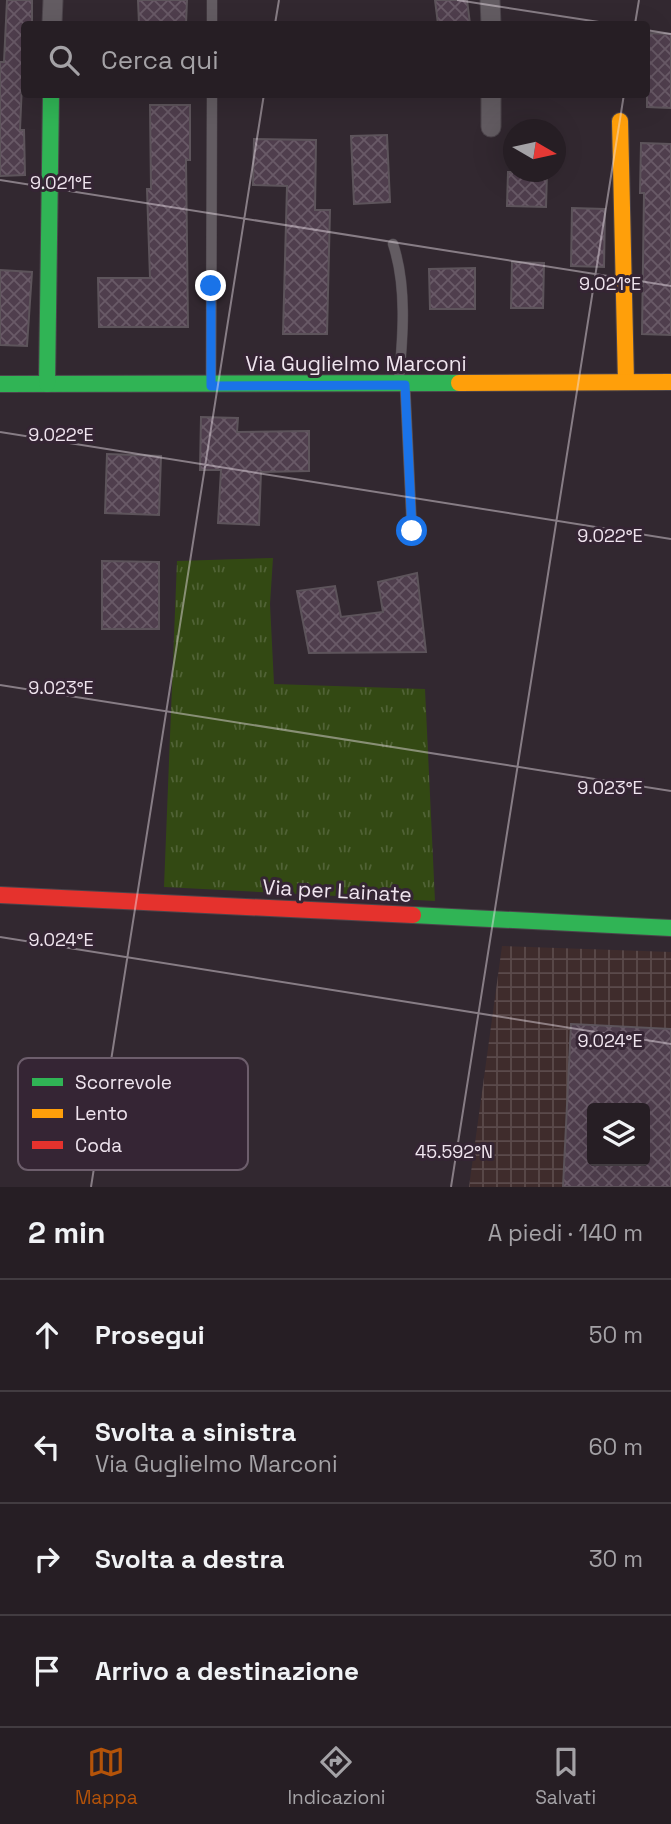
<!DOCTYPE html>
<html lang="it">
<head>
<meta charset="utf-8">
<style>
  body { margin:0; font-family:"Space Grotesk",sans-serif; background:#2e272c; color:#f1f3f6 }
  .controls { position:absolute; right:21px; bottom:21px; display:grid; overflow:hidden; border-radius:7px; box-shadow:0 7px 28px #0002 }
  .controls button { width:63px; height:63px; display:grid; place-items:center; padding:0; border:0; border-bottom:2px solid #423c41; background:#261e24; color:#f1f3f6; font:35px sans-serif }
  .compass { position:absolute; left:503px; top:119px; width:63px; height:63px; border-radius:50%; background:#261e24; box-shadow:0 7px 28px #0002; rotate:99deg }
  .stop { position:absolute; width:21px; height:21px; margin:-16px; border:5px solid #1a73e8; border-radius:50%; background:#fff }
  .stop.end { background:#1a73e8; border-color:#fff; box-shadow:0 2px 7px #0008 }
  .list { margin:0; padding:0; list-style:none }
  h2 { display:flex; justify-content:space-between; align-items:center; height:91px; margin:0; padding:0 28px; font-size:30px }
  h2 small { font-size:23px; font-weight:400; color:#a4a2a6 }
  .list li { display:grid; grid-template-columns:46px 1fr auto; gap:21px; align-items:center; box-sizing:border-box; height:112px; padding:0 28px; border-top:2px solid #423c41 }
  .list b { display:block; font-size:26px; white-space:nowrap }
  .list p { margin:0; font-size:23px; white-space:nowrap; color:#a4a2a6 }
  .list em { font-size:23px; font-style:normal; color:#a4a2a6 }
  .icon { flex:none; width:38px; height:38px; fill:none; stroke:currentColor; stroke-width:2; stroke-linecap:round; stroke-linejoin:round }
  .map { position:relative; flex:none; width:671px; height:1187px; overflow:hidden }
  .search { position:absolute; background:#261e24; box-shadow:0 7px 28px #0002; left:21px; right:21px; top:21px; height:77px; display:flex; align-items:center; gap:18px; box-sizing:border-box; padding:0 24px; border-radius:7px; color:#a4a2a6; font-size:26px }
  .sheet { height:539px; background:#261e24 }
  nav { display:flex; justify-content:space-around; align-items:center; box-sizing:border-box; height:98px; border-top:2px solid #423c41; background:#261e24; font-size:19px; color:#a4a2a6 }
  nav a { display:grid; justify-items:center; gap:4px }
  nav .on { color:#b45309 }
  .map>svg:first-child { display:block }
  .industrial { fill:url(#industrial-grid); fill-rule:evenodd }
  .grass { fill:url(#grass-tufts) }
  .building { fill:url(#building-cross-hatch); stroke:#5d545b; stroke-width:2; fill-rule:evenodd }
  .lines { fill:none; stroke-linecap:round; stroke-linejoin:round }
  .lane-casing { stroke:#4c444b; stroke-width:11 }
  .street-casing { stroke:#4c444b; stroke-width:21 }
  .fast-casing { stroke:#4c444b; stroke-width:18 }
  .slow-casing { stroke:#4c444b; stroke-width:18 }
  .jam-casing { stroke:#4c444b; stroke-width:18 }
  .lane { stroke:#635c62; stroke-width:10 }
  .street { stroke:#635c62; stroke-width:19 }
  .fast { stroke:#30b455; stroke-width:16 }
  .slow { stroke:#ff9f0a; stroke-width:16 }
  .jam { stroke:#e5322d; stroke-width:16 }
  .route { stroke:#1a73e8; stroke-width:9 }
  .ticks { fill:none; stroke:#efe4ee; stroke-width:2; stroke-opacity:0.45 }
  .labels { text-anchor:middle; stroke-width:6; stroke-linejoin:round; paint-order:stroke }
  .street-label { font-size:21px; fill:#efe4ee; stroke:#352534 }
  .key { fill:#352534; stroke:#6d5e6c; stroke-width:2 }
  .key-label { font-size:19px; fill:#efe4ee }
  .ticks-label { font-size:18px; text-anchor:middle; fill:#efe4ee; stroke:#352534; stroke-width:6; stroke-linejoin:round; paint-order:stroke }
</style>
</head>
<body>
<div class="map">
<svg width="671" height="1187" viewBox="0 0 671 1187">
  <defs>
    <pattern id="industrial-grid" width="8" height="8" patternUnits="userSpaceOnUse" patternTransform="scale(1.75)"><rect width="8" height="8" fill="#3f2c2c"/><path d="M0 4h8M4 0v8" fill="none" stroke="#5b4a4b"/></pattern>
    <pattern id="grass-tufts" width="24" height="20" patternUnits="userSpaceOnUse" patternTransform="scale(1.75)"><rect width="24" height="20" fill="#334913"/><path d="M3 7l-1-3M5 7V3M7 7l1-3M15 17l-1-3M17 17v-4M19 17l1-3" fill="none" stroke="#516336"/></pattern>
    <pattern id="building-cross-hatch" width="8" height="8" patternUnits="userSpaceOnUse" patternTransform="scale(1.75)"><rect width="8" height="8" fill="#4f3e4d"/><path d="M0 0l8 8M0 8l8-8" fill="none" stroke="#695a67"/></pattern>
  </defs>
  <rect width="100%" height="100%" fill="#322830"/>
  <path class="industrial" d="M502 946 671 952V1187H469ZM592 1108H645V1161H592Z"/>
  <polygon class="grass" points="273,558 270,604 274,684 425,689 435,901 164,887 177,561"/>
  <g class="building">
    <polygon points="7,0 32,0 32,24 24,24 24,37 20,130 24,130 25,175 0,176 0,62 4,62"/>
    <polygon points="138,0 187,0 186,24 139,24"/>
    <polygon points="435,0 467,0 470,24 438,24"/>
    <polygon points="647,33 671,34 671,108 647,107"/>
    <polygon points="150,105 190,105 190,160 186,160 188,327 99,327 98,278 150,278 147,189 151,189"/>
    <polygon points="387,135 390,202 354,204 351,136"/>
    <polygon points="254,139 316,140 315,210 330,210 327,334 283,334 287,186 253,185"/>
    <polygon points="641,143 671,144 671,335 642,334 644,193 640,193"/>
    <polygon points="508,172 547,172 546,207 507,206"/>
    <polygon points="572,208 605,209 604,267 571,266"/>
    <polygon points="512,262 544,263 543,308 511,308"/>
    <polygon points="475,268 475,309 430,309 429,269"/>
    <polygon points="0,270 32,272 27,346 0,345"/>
    <polygon points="201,417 238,418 237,432 309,431 309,471 261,472 259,525 218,523 221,470 200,470"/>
    <polygon points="107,454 161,456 159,515 105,513"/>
    <polygon points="102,561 159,562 159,629 102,629"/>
    <polygon points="417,573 426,652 309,653 297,591 335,586 341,617 383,612 378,582"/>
    <path d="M571 1024 671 1029V1187H563ZM592 1108H645V1161H592Z"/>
  </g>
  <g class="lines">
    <defs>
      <g id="lane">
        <polyline points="212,24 212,0"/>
        <path d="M393 244C407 286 403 336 399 379"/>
        <polyline points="211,381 212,94"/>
        <polyline points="405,385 412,531"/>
      </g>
      <g id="street">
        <polyline points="490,0 491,24"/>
        <polyline points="52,24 53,0"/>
        <polyline points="491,94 491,127"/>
      </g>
      <g id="fast">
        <polyline points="0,384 459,383"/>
        <polyline points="47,384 51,94"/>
        <polyline points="413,915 671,928"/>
      </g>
      <g id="slow">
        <polyline points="620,121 626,382"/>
        <polyline points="459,383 671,382"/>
      </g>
      <polyline id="jam" points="0,895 413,915"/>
    </defs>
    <use href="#lane" class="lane-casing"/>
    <use href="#street" class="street-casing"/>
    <use href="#fast" class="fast-casing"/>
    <use href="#slow" class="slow-casing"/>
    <use href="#jam" class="jam-casing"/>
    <use href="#lane" class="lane"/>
    <use href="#street" class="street"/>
    <use href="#fast" class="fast"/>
    <use href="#slow" class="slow"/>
    <use href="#jam" class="jam"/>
  </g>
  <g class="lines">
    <polyline class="route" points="211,286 211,386 405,385 412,531"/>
  </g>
  <path class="ticks" d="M457 0 612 24M275 24 279 0M635 24 639 0M646 30 671 34M0 180 671 286M0 432 671 539M0 685 671 791M0 937 671 1044M91 1187 264 94M451 1187 624 94"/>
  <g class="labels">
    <g class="street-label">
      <text x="356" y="371">Via Guglielmo Marconi</text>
      <text transform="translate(337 891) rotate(3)" y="7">Via per Lainate</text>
    </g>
  </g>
  <rect x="18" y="1058" width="230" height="112" rx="10" class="key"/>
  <rect x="32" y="1078" width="31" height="8" fill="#30b455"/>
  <rect x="32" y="1109" width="31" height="9" fill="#ff9f0a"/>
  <rect x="32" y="1141" width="31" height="8" fill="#e5322d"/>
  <g class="key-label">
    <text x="75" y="1089">Scorrevole</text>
    <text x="75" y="1120">Lento</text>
    <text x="75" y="1152">Coda</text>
  </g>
  <g class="ticks-label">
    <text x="61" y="189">9.021°E</text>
    <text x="610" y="290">9.021°E</text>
    <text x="61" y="441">9.022°E</text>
    <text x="610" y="542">9.022°E</text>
    <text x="61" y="694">9.023°E</text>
    <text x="610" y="794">9.023°E</text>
    <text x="61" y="946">9.024°E</text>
    <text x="610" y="1047">9.024°E</text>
    <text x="454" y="1158">45.592°N</text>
  </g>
</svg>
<div class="controls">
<button><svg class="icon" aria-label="layers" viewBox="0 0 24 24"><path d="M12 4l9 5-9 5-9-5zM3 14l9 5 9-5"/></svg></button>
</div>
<svg class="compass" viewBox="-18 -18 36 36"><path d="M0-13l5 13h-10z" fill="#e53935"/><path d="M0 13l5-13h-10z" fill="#a4a2a6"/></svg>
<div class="stop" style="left:412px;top:531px"></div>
<div class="stop end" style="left:211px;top:286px"></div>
<div class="search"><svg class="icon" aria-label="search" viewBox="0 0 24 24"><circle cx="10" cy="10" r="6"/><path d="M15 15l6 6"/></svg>Cerca qui</div>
</div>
<section class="sheet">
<h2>2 min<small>A piedi · 140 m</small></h2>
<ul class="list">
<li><svg class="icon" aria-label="ahead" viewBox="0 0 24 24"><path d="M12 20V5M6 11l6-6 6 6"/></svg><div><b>Prosegui</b></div><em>50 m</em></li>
<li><svg class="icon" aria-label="left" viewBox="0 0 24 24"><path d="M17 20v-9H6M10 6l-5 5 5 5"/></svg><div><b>Svolta a sinistra</b><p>Via Guglielmo Marconi</p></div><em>60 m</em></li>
<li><svg class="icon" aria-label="right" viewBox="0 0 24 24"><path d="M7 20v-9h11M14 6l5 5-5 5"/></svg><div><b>Svolta a destra</b></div><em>30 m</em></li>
<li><svg class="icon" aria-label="arrive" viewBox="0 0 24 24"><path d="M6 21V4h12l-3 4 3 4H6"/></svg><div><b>Arrivo a destinazione</b></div></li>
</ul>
</section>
<nav>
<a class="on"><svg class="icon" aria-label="map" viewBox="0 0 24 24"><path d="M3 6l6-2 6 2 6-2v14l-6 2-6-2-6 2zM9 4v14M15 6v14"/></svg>Mappa</a>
<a><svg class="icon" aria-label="directions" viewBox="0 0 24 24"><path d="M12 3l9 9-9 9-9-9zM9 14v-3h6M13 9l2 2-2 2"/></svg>Indicazioni</a>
<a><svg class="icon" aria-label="saved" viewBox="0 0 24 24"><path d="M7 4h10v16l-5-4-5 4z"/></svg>Salvati</a>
</nav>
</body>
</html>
